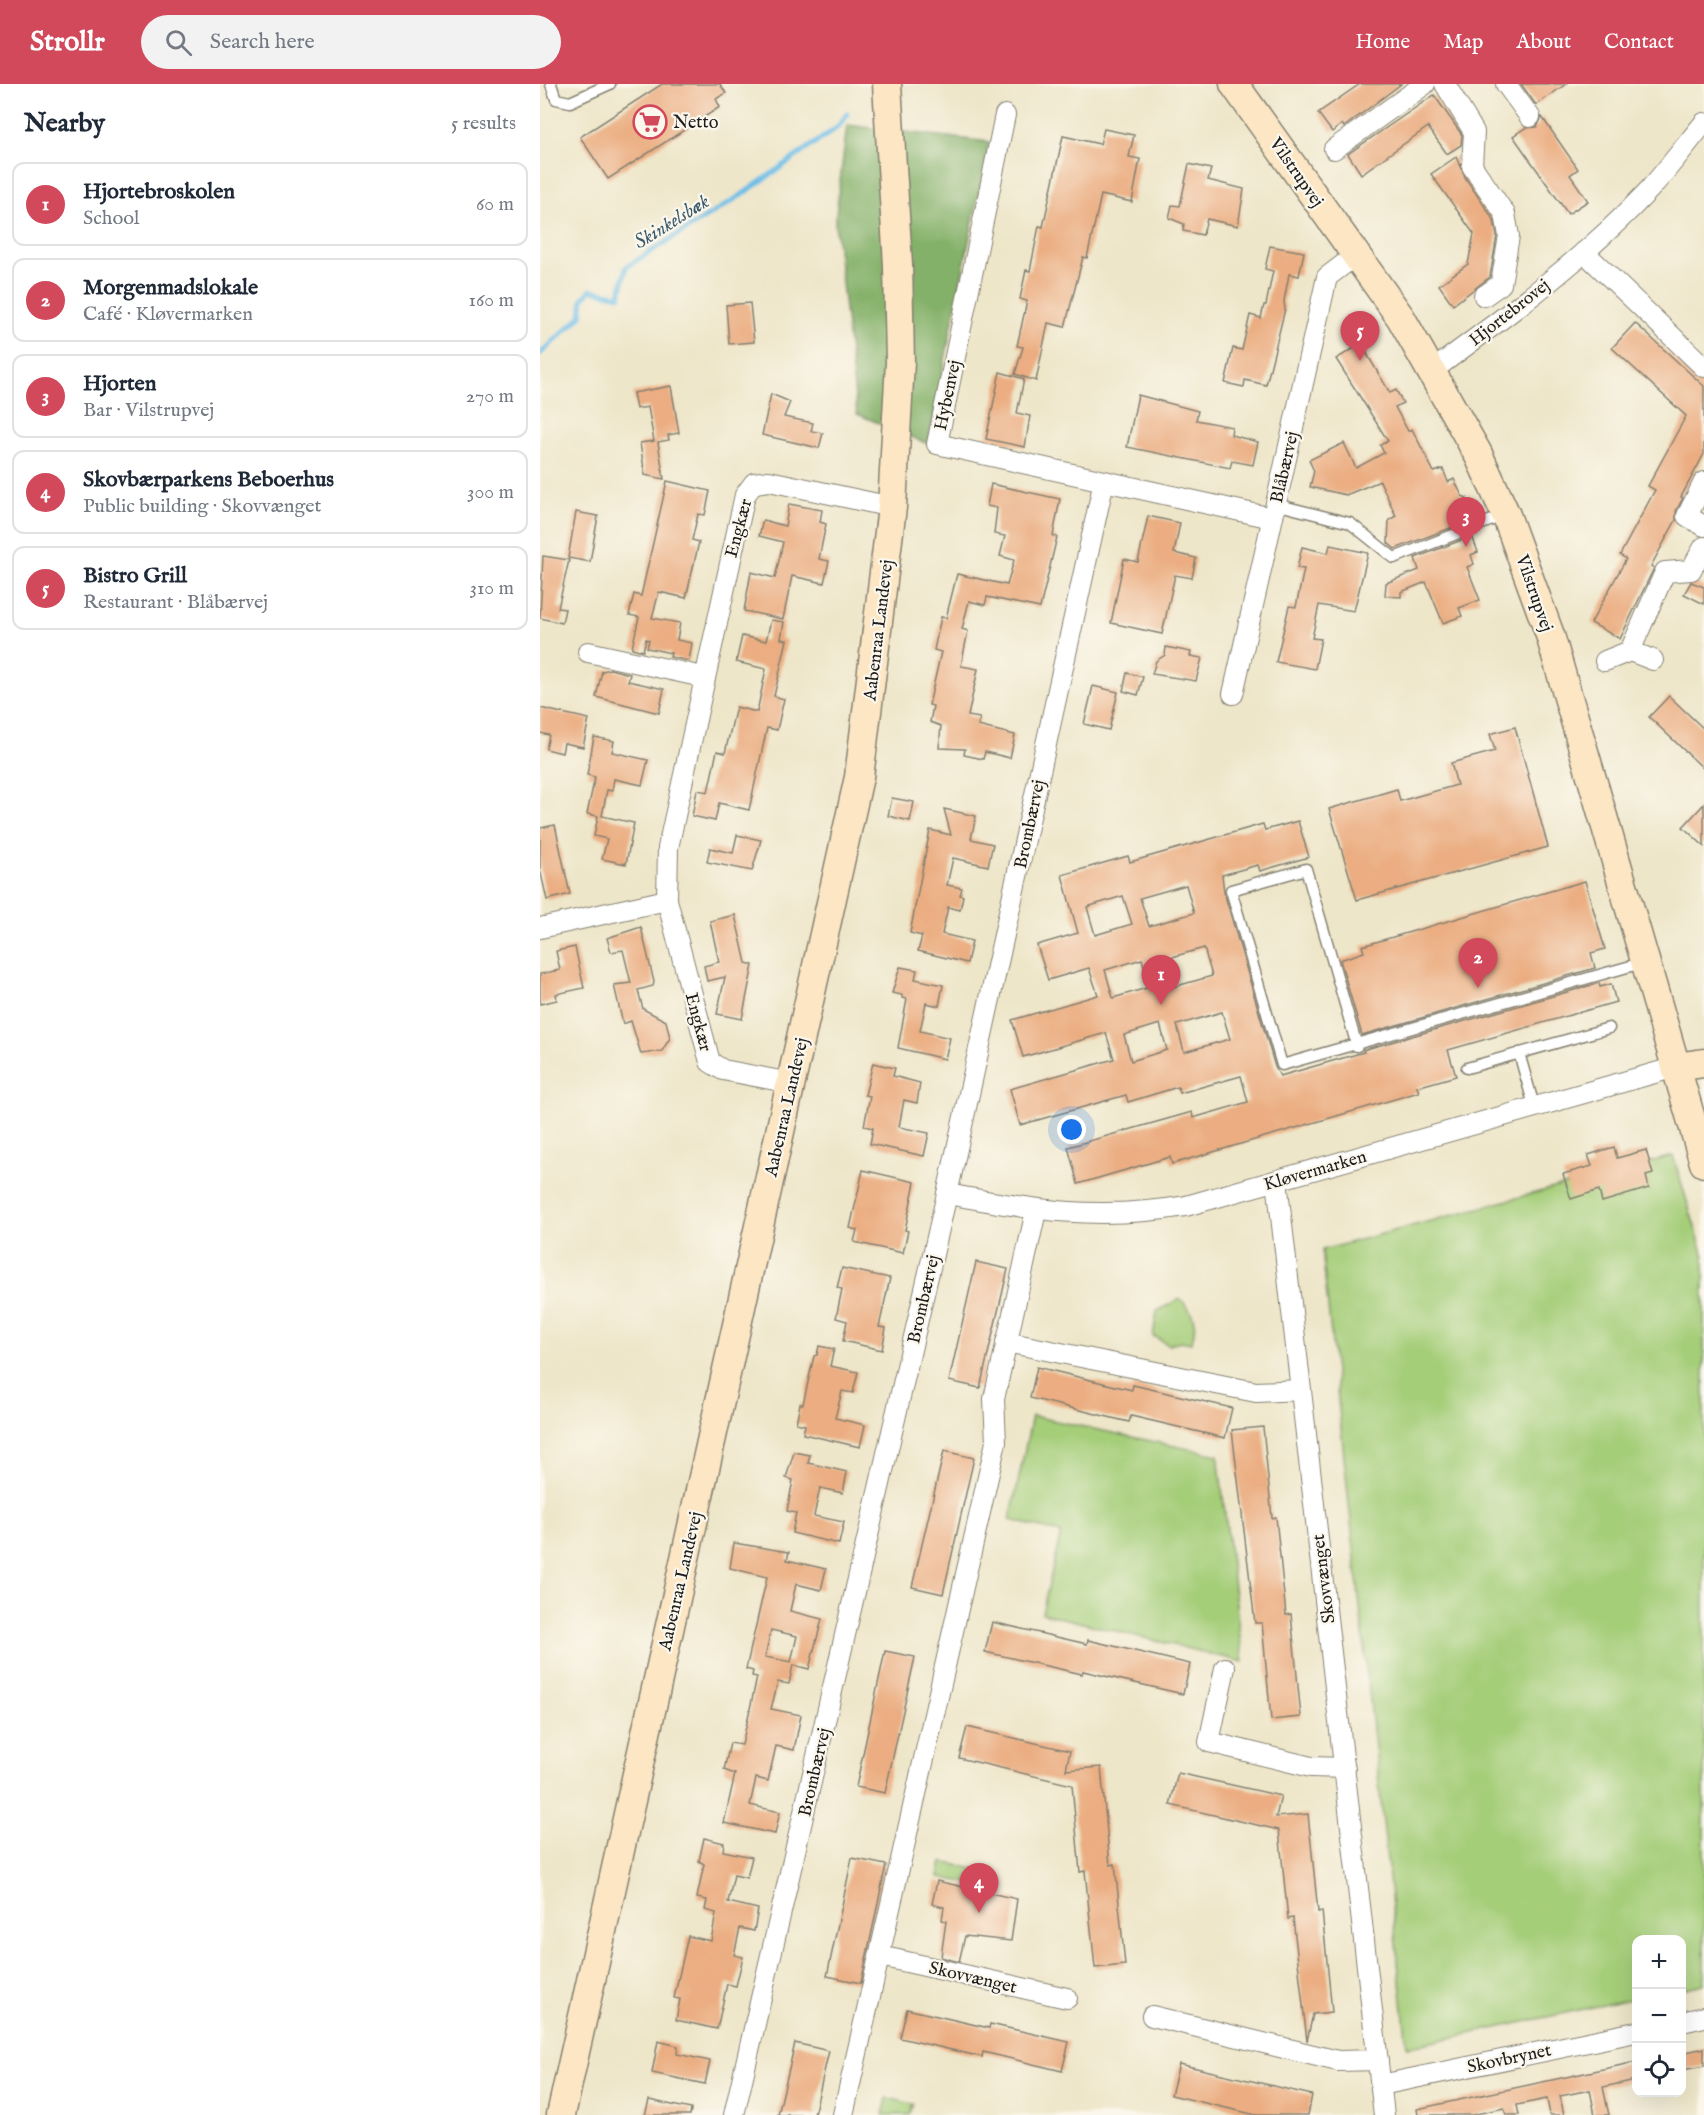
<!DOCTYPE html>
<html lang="en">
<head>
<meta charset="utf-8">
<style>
  body { margin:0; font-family:"IM FELL English",serif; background:#f2f2f3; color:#1f2937 }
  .controls { position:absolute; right:18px; bottom:18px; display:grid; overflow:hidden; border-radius:12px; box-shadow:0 6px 24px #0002 }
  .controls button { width:54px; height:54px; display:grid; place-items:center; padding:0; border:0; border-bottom:2px solid #e0e1e3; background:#fff; color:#1f2937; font:30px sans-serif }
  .you { position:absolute; left:532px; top:1046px; width:21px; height:21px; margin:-15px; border:4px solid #fff; border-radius:50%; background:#1a73e8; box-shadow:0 0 0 9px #1a73e833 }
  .badge { display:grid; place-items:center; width:39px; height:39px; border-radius:50%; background:#d1495b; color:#fff; font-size:20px; font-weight:700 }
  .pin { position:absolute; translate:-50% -50px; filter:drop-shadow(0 2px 3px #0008) }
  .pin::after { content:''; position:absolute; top:32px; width:21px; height:18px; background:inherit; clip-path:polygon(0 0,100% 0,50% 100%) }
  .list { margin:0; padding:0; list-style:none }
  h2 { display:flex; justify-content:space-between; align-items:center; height:78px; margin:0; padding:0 24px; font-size:26px }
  h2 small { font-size:20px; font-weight:400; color:#747a83 }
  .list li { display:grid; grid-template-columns:39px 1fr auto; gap:18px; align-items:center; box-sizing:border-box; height:84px; margin:0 12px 12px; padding:0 12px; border:2px solid #e0e1e3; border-radius:12px }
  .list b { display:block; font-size:22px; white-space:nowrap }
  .list p { margin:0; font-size:20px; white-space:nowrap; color:#747a83 }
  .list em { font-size:20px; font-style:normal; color:#747a83 }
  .icon { flex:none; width:33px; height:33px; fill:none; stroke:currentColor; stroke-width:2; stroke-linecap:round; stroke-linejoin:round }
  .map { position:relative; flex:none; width:1164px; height:2031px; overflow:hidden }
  header { display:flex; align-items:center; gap:36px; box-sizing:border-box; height:84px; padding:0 30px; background:#d1495b; color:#fff }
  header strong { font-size:28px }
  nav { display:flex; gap:33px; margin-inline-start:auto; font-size:21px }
  .search { width:420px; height:54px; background:#f2f2f3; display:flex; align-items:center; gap:15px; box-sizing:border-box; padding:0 21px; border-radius:33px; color:#747a83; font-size:22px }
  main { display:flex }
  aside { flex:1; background:#fff }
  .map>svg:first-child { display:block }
  .green { fill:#a5ce79; stroke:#60754a; stroke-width:1.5 }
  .forest { fill:#84b169; stroke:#506642; stroke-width:1.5 }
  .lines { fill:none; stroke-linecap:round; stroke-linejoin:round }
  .stream { stroke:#6cbde7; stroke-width:5 }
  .building { fill:#ebad81; fill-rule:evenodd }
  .lane-casing { stroke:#858172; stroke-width:13 }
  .street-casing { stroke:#858172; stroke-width:22 }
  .secondary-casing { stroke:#858172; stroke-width:31 }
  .lane { stroke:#fff; stroke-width:10 }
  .street { stroke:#fff; stroke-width:20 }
  .secondary { stroke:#fce6c4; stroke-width:28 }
  .labels { text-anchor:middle; stroke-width:4.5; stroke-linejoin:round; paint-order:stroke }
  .poi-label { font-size:18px; fill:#1c1c1c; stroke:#fbf7ec; text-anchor:start }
  .street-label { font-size:18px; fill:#1c1c1c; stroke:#fbf7ec }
  .water-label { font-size:20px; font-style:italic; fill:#3c5c6d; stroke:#fbf7ec }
</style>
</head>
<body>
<header>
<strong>Strollr</strong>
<div class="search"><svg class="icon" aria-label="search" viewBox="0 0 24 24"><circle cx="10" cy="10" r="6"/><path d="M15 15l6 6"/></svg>Search here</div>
<nav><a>Home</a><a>Map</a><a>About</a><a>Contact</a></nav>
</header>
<main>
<aside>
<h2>Nearby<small>5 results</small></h2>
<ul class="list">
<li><span class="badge">1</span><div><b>Hjortebroskolen</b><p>School</p></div><em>60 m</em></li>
<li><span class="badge">2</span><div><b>Morgenmadslokale</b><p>Café · Kløvermarken</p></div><em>160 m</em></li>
<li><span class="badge">3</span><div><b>Hjorten</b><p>Bar · Vilstrupvej</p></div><em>270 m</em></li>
<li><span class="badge">4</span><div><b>Skovbærparkens Beboerhus</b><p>Public building · Skovvænget</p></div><em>300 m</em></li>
<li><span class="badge">5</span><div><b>Bistro Grill</b><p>Restaurant · Blåbærvej</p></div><em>310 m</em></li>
</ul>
</aside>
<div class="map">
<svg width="1164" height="2031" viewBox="0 0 1164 2031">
  <rect width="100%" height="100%" fill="#fbf7ec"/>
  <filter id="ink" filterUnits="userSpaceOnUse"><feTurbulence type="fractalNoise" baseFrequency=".0167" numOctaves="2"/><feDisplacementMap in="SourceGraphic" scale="12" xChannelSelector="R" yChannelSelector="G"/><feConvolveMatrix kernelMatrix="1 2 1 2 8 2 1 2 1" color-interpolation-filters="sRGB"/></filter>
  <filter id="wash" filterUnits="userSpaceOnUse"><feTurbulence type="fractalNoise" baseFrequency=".008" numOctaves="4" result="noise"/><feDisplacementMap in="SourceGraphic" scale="24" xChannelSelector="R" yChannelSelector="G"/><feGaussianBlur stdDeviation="1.35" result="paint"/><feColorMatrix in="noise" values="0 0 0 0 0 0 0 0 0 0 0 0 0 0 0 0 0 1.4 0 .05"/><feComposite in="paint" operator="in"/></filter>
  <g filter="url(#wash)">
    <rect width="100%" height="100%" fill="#eee6c9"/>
    <g class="green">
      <polygon points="1133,1072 1164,1172 1164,1900 1142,1905 1142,1856 1096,1856 1096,1914 867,1963 782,1166"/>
      <path d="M640 1215C654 1227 658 1242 651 1259L640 1257 629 1261 613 1252 617 1227Z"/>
      <polygon points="492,1332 678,1371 703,1578 502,1529 521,1449 470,1436"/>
      <polygon points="402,1778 436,1785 433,1800 399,1793"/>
      <polygon points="347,2014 373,2020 370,2031 343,2031"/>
    </g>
    <polygon class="forest" points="307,41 449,58 388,360 317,330 295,138"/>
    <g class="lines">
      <polyline class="stream" points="0,270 41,232 43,214 51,206 80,212 86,183 200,112 298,43 307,30"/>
    </g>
    <g id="blocks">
      <g class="building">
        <polygon points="122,0 180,0 186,9 176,15 180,23 68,95 40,53"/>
        <polygon points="820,0 861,0 804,43 802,40 792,48 778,29"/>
        <polygon points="981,0 1026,0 996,21"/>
        <polygon points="894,11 922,51 921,61 907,70 888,43 821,90 808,70"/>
        <polygon points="1002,33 1038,85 1030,91 1048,117 1028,130 973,52 985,44 997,43"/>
        <polygon points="564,45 594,51 589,73 600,75 592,118 561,111 547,174 543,173 525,243 508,239 496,297 475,290 483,263 477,262 487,217 480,215 486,186 490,187 499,142 503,143 523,52 560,60"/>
        <polygon points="916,73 926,95 954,136 957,152 950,193 913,221 899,201 928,180 934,150 891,90"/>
        <polygon points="649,80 671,85 668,96 704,105 698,142 667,135 663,151 643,147 644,140 629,134 632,121 640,122"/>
        <polygon points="730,162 764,168 759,192 749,190 744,217 745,225 726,301 705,296 704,303 685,299 693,264 702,266 710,231 721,234 724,221 726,221 733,187 725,185"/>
        <polygon points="210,219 214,258 189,260 186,221"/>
        <polygon points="1095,239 1164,302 1164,370 1141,413 1143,414 1136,427 1136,436 1111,482 1114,484 1080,555 1051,539 1086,475 1080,471 1115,406 1108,402 1146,332 1072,264"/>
        <polygon points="821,260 850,309 856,306 863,319 855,323 868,347 872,345 894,388 903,385 908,398 914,395 922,412 927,414 919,434 921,440 855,465 848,459 849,436 856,432 840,397 806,411 770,403 774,387 769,376 804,359 816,384 844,369 840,361 848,357 796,275"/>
        <polygon points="460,288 484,295 477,329 490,332 485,363 446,355"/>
        <polygon points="131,302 139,349 128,351 129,356 118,358 124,395 105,391 100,359 114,357 108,323 96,325 93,309"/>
        <polygon points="231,310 250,318 244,333 273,339 271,347 283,349 279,364 222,351"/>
        <polygon points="598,311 658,327 656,336 692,343 691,351 718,358 713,381 692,377 690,384 587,363"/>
        <polygon points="127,397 170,407 165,431 158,430 152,456 159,458 146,514 119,508 112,534 140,539 137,556 152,559 149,577 130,573 131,569 107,564 109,556 106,555 103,567 92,564 99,533 89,531 94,510 101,512"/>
        <polygon points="451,400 520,415 513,452 517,453 500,524 447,513 445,521 429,517 422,545 428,547 421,582 438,585 428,632 440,634 438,642 475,651 470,674 445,668 443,675 424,671 425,665 399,664 401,642 390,638 393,622 389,621 401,568 394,566 401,533 406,534 417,490 467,501 474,476 460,472 465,452 454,450 457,424 447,422"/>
        <polygon points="249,420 282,426 280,438 286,440 279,475 289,477 284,499 252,492 243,535 204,527 211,488 235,494 243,458 219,452 223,436 245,442"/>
        <polygon points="36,428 58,432 50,478 28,474"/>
        <polygon points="608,432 640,439 634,469 656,474 652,494 635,491 622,550 571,539 584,475 598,478"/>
        <polygon points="932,452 938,468 931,471 934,480 927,483 940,516 919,524 922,532 903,539 886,498 861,508 861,513 845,512 846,499 879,486 875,474"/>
        <polygon points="790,461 828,469 814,527 779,521 772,554 781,555 775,585 736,578 749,522 756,523 764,485 757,484 762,463 788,469"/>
        <polygon points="3,472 29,476 18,524 25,525 22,539 0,534"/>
        <polygon points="1151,498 1164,503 1164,520 1144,510"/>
        <polygon points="231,536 244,538 241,555 247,556 234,612 244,615 237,646 227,644 209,726 179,719 175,737 152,732 157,706 168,708 177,667 185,669 196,623 217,628 226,585 196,578 202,552 226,557"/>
        <polygon points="626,563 651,568 650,572 662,574 656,597 612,590 616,577 625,571"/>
        <polygon points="70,585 90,590 88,597 124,605 119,629 56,613 62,587"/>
        <polygon points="587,589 603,593 598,611 583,607"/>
        <polygon points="553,602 578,608 569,646 544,640"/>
        <polygon points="1129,612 1164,645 1164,685 1109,633"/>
        <polygon points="0,624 49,635 43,663 24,659 22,669 6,665 9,651 0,649"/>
        <polygon points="975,643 1008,763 817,816 789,725 857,705 860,717 917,701 911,679 955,667 950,650"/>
        <polygon points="54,653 74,657 72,668 108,676 102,701 74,695 72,707 67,706 62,732 94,739 86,780 62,775 67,755 54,752 58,732 47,730 55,693 47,691"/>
        <polygon points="352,714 374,718 370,737 348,732"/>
        <polygon points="1164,720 1164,762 1143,743"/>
        <polygon points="404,725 436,732 431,755 453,760 448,782 413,774 407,801 422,804 420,811 423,812 420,826 408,823 402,850 432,857 427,879 378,867 382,852 370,849 390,746 411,751"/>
        <path d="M758 737 769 773 720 787 718 781 682 791 684 808 735 983 740 992 824 968 823 966 1059 899 1060 903 1071 900 1076 918 908 966 916 992 877 1003 879 1008 632 1080 630 1073 538 1100 528 1063 652 1028 653 1034 708 1018 701 992 640 1009 638 1003 588 1018 586 1011 480 1041 470 1005 574 975 566 949 483 973 472 936 558 911 549 884 508 896 497 861 538 849 522 791 588 772 590 778 723 740 725 746ZM646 801 654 829 609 842 600 814ZM583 812 592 840 555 851 547 823ZM664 864 672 892 626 905 618 877ZM602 875 610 903 573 914 565 886ZM682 928 690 955 644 968 637 941ZM620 940 627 966 591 977 584 951Z"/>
        <polygon points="15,741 30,810 7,816 0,785 0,744"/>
        <polygon points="197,751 221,756 212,787 167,778 170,764 193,769"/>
        <polygon points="1045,797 1065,865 1051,869 1055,884 822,951 800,876 824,868 822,862"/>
        <polygon points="195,831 206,879 213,881 202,935 177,930 185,893 167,897 164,882 179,878 170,837"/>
        <polygon points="101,843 114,898 113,902 98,906 103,925 126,937 130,954 122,967 101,970 91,937 83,940 74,901 91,899 83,866 71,868 67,854"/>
        <polygon points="35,863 44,904 16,910 17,916 0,920 0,890 20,886 16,867"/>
        <polygon points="360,883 377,886 375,895 403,901 399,922 386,919 380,947 410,954 405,975 358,964 367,915 362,914 362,911 352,909"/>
        <polygon points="333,979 355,984 353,992 380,999 377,1019 364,1016 359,1043 389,1049 384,1072 330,1060 333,1044 324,1042 330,1012 325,1011"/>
        <polygon points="1074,1063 1077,1074 1106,1066 1113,1090 1106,1092 1109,1104 1062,1118 1059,1106 1031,1115 1023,1090 1052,1082 1048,1071"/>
        <polygon points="323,1086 375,1098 365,1146 368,1147 363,1169 314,1158 317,1146 310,1144"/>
        <polygon points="436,1178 468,1185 440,1304 409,1297"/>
        <polygon points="302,1184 350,1194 339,1243 346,1244 342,1266 303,1257 307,1237 296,1234 302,1205 297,1204"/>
        <polygon points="279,1262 294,1265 290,1282 318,1288 313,1309 302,1307 295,1334 325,1341 320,1363 263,1350 265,1341 256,1339 260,1320 263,1320 274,1272 277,1271"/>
        <polygon points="497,1283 592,1306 593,1301 692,1324 685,1354 591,1332 589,1338 490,1314"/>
        <polygon points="723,1343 732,1434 736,1433 746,1531 751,1530 761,1633 731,1636 722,1539 715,1539 692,1346"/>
        <polygon points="404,1367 434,1374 403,1510 372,1503"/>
        <polygon points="254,1368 270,1371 268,1379 307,1388 303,1409 280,1404 274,1432 304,1438 299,1460 252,1449 256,1429 247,1427 253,1396 246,1394"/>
        <path d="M194 1459 249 1468 247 1476 286 1485 281 1506 256 1500 250 1527 282 1535 269 1585 253 1581 249 1600 238 1598 231 1625 261 1631 254 1666 236 1662 228 1697 216 1694 210 1721 240 1728 235 1750 184 1739 195 1690 184 1686 190 1659 202 1661 217 1593 212 1592 213 1587 206 1585 227 1493 190 1484ZM231 1546 257 1552 251 1578 225 1573Z"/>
        <polygon points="452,1538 547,1560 548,1556 650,1580 643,1610 543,1587 542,1590 445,1568"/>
        <polygon points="345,1567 375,1573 345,1709 316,1703"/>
        <polygon points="427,1643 530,1667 526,1686 561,1683 570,1781 575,1780 585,1881 555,1884 545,1787 540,1788 532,1701 419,1674"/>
        <polygon points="638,1689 741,1712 736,1733 768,1730 778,1828 782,1827 792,1928 773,1930 767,1957 753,1834 748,1835 739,1746 630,1721"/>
        <polygon points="164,1754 184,1759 183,1767 212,1773 207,1794 194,1791 188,1818 218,1825 214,1847 200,1844 194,1871 203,1873 196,1902 187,1900 177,1945 136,1936 140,1915 134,1914 148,1852 171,1857 176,1829 165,1826 167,1816 157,1814 164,1780 159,1777"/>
        <polygon points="312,1774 346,1781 321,1899 287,1892"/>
        <polygon points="397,1797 477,1815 471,1857 425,1852 419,1878 401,1873 406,1837 402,1836 404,1823 392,1820"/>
        <polygon points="367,1925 449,1944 450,1940 529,1958 522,1987 443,1968 442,1973 360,1954"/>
        <polygon points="118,1957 138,1962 137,1970 170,1977 165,2000 112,1989"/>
        <polygon points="255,1959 289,1967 274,2031 238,2031"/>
        <polygon points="1164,1964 1164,1982 1142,1986 1142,1969"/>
        <polygon points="1096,1978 1096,1996 1063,2003 1069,2031 1055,2031 1050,2006 1020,2012 1024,2031 1010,2031 1007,2015 977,2021 979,2031 966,2031 964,2024 932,2031 878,2031 877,2025"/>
        <polygon points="639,1980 772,2011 768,2031 716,2031 631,2011"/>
        <polygon points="109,2016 151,2025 150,2031 105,2031"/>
      </g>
    </g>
  </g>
  <g filter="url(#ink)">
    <use href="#blocks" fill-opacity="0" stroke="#858172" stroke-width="1.5"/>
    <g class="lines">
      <defs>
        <g id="lane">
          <polyline points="11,0 16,15 30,18 70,0"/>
          <polyline points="735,420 810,439 854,474 965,431"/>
          <polyline points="817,962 766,785 691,806 742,981 1105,878"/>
          <polyline points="979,969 994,1022"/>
          <polyline points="927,984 1069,944"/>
        </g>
        <g id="street">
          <polyline points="905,0 934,48 932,82 965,130 969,152 961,200 944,212"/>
          <polyline points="966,0 990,33"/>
          <polyline points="465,31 397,360 732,434"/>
          <polyline points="794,65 885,0"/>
          <polyline points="1044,168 1164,283"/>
          <path d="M893 286C968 231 1044 175 1108 107 1128 85 1145 62 1164 39"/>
          <polyline points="1164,398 1147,432 1164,442"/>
          <polyline points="1090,567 1113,576"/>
          <polyline points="48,568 163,593"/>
          <polyline points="1065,577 1090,567 1125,488 1151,486 1164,463"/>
          <polyline points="693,610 787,193 816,171"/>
          <polyline points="0,844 127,816"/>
          <polyline points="251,999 183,986 170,978 127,816 128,764 205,411 214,399 229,397 352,423"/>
          <polyline points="737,1097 844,2031"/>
          <path d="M407 1110C495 1126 556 1137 646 1122L1136 983"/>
          <polyline points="466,1258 716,1308 761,1306"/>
          <polyline points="685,1584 669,1658 771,1683 805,1684"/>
          <polyline points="340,1872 527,1914"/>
          <polyline points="612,1932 798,1977 838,1976"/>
          <polyline points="1142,1938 1164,1933"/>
          <polyline points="841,2001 1096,1948"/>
          <polyline points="194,2031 407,1110 564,397"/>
          <polyline points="303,2031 456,1358 454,1315 496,1127"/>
        </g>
        <g id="secondary">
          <polyline points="694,0 861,234 938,370 966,431 1010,551 1164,1079"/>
          <polyline points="1136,983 1164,979"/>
          <polyline points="21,2031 319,693 352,423 360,278 358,181 347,0"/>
        </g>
      </defs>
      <use href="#lane" class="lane-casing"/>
      <use href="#street" class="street-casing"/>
      <use href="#secondary" class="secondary-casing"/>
      <use href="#lane" class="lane"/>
      <use href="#street" class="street"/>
      <use href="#secondary" class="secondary"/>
    </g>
  </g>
  <defs>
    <symbol id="supermarket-ring" viewBox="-11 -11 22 22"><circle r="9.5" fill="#fbf7ec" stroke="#d1495b" stroke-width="1.5"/><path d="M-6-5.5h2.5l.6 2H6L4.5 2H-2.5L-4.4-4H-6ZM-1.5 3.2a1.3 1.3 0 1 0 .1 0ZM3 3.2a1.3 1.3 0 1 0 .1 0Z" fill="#d1495b"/></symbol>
  </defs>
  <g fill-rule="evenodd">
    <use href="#supermarket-ring" x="91" y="19" width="38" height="38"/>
  </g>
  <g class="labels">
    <g class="poi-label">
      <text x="133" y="44">Netto</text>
    </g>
    <g class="street-label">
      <text transform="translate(757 88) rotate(55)" y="6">Vilstrupvej</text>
      <text transform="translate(969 228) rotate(-38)" y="6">Hjortebrovej</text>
      <text transform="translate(407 311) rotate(-78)" y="6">Hybenvej</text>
      <text transform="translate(744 383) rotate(-77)" y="6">Blåbærvej</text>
      <text transform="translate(198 444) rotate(-75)" y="6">Engkær</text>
      <text transform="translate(995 509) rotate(71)" y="6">Vilstrupvej</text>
      <text transform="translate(338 546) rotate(-83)" y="6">Aabenraa Landevej</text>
      <text transform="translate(489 740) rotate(-78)" y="6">Brombærvej</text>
      <text transform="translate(159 938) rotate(75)" y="6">Engkær</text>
      <text transform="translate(246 1023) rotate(-77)" y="6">Aabenraa Landevej</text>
      <text transform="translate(775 1086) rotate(-16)" y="6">Kløvermarken</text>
      <text transform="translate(383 1215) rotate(-77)" y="6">Brombærvej</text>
      <text transform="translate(783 1495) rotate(-97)" y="6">Skovvænget</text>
      <text transform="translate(140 1497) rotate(-77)" y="6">Aabenraa Landevej</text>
      <text transform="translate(274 1688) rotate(-77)" y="6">Brombærvej</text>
      <text transform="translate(433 1893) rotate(13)" y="6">Skovvænget</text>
      <text transform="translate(969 1974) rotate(-12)" y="6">Skovbrynet</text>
    </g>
    <g class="water-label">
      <text transform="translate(131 137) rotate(-32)" y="7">Skinkelsbæk</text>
    </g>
  </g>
</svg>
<div class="controls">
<button>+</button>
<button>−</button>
<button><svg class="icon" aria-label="locate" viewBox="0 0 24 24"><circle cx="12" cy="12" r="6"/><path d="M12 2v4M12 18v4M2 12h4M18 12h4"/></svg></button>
</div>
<div class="you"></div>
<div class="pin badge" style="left:621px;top:921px">1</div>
<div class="pin badge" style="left:938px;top:904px">2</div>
<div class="pin badge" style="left:926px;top:463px">3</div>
<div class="pin badge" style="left:439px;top:1829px">4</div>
<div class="pin badge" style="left:820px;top:277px">5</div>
</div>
</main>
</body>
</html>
